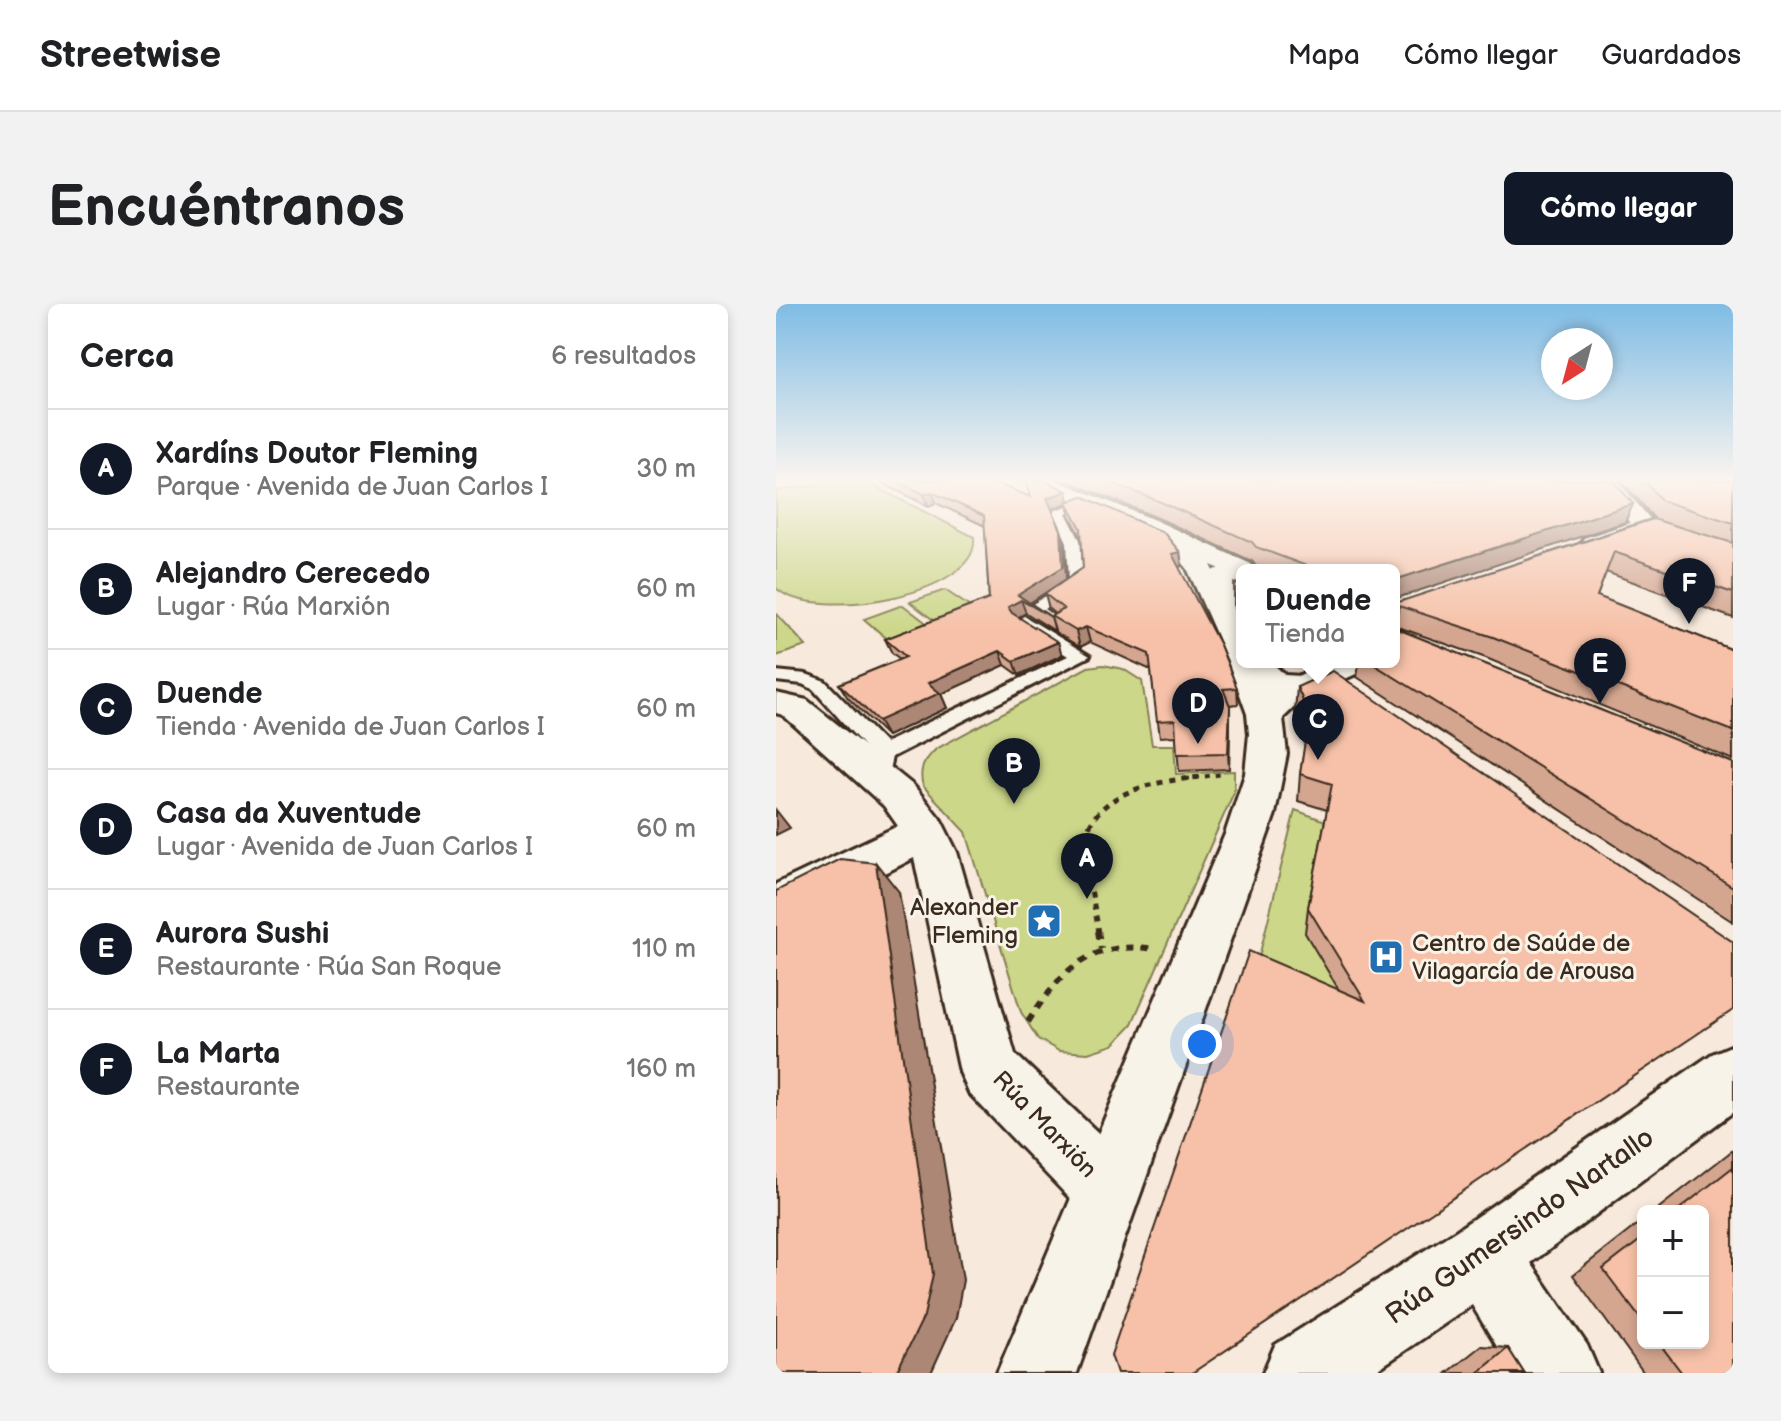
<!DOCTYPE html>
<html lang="es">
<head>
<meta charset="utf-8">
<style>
  body { margin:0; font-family:"Balsamiq Sans",sans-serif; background:#f2f2f2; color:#202124 }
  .controls { position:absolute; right:24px; bottom:24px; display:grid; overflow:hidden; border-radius:12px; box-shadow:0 4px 12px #0003 }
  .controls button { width:72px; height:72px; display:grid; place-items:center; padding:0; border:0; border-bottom:2px solid #e0e0e0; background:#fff; color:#202124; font:40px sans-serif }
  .compass { position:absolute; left:765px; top:24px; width:72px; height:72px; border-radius:50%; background:#fff; box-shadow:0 4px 12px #0003; rotate:216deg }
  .you { position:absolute; left:426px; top:740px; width:28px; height:28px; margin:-20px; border:6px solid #fff; border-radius:50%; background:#1a73e8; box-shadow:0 0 0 12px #1a73e833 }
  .badge { display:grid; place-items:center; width:52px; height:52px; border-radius:50%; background:#111827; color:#fff; font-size:26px; font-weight:700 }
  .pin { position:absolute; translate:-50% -66px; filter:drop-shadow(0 2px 4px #0008) }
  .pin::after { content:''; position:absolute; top:42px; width:28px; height:24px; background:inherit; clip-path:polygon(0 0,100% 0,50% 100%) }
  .popup { position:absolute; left:460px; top:260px; width:164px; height:104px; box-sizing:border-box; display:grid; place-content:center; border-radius:12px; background:#fff; filter:drop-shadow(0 2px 6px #0005); font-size:26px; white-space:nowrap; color:#757577 }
  .popup b { font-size:30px; color:#202124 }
  .popup::after { content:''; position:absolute; left:50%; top:100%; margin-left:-16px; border:16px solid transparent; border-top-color:#fff }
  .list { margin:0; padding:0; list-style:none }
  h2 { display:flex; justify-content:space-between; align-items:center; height:104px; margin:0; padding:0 32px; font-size:34px }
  h2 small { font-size:26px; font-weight:400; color:#757577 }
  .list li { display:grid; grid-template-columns:52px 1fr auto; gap:24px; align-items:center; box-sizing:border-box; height:120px; padding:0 32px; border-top:2px solid #e0e0e0 }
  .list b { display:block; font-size:30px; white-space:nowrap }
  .list p { margin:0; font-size:26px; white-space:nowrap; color:#757577 }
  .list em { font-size:26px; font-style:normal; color:#757577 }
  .map { position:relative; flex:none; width:957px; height:1069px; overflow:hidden; border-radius:12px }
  header { display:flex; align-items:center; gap:48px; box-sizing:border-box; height:112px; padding:0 40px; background:#fff; border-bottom:2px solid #e0e0e0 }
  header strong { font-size:38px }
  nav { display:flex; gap:44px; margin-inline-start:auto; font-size:28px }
  .intro { display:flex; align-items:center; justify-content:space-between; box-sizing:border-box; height:192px; padding:0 48px }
  h1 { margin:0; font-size:56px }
  .button { padding:20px 36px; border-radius:12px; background:#111827; color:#fff; font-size:28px; font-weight:700 }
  main { display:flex; gap:48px; padding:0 48px }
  aside { flex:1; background:#fff; border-radius:12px; box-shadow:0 4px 12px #0003 }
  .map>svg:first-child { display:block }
  .green { fill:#ccd78a; stroke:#848054; stroke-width:2 }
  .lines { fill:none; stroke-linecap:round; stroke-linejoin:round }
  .lane-casing { stroke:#3b2a1e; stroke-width:6 }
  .street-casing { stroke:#3b2a1e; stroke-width:6 }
  .primary-casing { stroke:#3b2a1e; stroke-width:6 }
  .path-far2 { stroke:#3b2a1e; stroke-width:4; stroke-dasharray:5 5; stroke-linecap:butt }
  .path-far1 { stroke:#3b2a1e; stroke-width:5; stroke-dasharray:6 6; stroke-linecap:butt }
  .path { stroke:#3b2a1e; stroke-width:6; stroke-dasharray:8 8; stroke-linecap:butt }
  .lane { fill:#f7f3e8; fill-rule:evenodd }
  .street { fill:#f7f3e8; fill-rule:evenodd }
  .primary { fill:#f7f3e8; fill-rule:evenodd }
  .wall { fill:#d4a690; stroke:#3b2a1e; stroke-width:2 }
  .shaded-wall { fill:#ac8776; stroke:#3b2a1e; stroke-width:2 }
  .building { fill:#f6c1a8; stroke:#3b2a1e; stroke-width:2 }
  .labels { text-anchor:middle; stroke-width:6; stroke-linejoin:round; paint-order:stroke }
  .poi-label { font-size:24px; fill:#3b2a1e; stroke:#f7f3e8; text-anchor:end }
  .street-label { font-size:24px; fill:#3b2a1e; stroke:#f7f3e8 }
  .near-street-label { font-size:28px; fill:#3b2a1e; stroke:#f7f3e8 }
</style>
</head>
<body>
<header>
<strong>Streetwise</strong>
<nav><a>Mapa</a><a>Cómo llegar</a><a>Guardados</a></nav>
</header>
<div class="intro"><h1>Encuéntranos</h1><a class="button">Cómo llegar</a></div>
<main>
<aside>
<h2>Cerca<small>6 resultados</small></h2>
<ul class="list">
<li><span class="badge">A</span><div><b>Xardíns Doutor Fleming</b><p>Parque · Avenida de Juan Carlos I</p></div><em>30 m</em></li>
<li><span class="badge">B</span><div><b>Alejandro Cerecedo</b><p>Lugar · Rúa Marxión</p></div><em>60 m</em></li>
<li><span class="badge">C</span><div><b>Duende</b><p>Tienda · Avenida de Juan Carlos I</p></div><em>60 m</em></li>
<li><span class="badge">D</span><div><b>Casa da Xuventude</b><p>Lugar · Avenida de Juan Carlos I</p></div><em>60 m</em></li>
<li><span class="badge">E</span><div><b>Aurora Sushi</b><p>Restaurante · Rúa San Roque</p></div><em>110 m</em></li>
<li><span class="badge">F</span><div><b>La Marta</b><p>Restaurante</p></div><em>160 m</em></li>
</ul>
</aside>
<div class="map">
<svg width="957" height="1069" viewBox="0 0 957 1069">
  <rect width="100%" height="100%" fill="#f7e9db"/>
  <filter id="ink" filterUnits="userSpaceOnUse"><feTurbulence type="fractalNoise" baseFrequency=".0125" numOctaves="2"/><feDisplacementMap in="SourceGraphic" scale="16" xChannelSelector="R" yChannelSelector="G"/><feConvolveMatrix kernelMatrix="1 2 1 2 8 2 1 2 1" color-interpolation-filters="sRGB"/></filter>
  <g filter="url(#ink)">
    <g class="green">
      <path d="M62 177 92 179 198 233C205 292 36 319 0 284V187Z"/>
      <polygon points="169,286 206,311 169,325 134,298"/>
      <polygon points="127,301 162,328 122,344 88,315"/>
      <polygon points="0,309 30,342 0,352"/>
      <path d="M327 361 347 365 366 377 376 441H398L400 470 458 467V488L355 722 337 741 312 749 283 747 262 735 245 708 190 528 147 482C142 465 148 457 160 445L312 363Z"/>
      <polygon points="519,506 719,579 806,807 795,815 623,736 483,653"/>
    </g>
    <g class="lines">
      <defs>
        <g id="lane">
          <polygon points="309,196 319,198 290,209 305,238 307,279 268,305 289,320 281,325 249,305 293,277 291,238 277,207"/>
          <polygon points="248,312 314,352 116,453 110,478 94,478 91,473 95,450 37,385 26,380 0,377 0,367 30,370 49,377 109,439 292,352 242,320 240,317"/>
        </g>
        <g id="street">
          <polygon points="820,176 841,176 876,217 879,222 876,227 826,244 808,244 805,239 808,234 854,219"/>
          <path d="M452 262 476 266H466V279L457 278V303L453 309 443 312 433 309C427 301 427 278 433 270 438 265 446 264 452 262Z"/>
          <path d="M466 354V358H495L509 371 543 373 548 380 543 387C509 395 479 391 463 358Z"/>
          <polygon points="0,389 31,396 138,482 165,516 181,548 239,750 356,861 366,885 356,909 332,919 308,909 193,789 184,768 138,554 17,617 0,623 0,580 122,522 108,502 7,411 0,409"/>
          <polygon points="957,741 957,808 755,959 811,1041 823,1069 737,1069 696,1001 596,1069 487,1069 499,1041 681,926 936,750"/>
        </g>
        <polygon id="primary" points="252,176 280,176 381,217 475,260 479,266 466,266 466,274 435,261 466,322 466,358 484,358 497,384 551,358 596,358 591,365 529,393 507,414 511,450 499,510 301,1069 221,1069 449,530 469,470 473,430 471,410 452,357 411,264 391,240"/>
      </defs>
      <use href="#lane" class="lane-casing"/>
      <use href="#street" class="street-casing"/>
      <use href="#primary" class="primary-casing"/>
      <polyline class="path-far2" points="409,475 448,470"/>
      <path class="path-far1" d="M323 629C320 609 306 547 310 531 323 485 385 477 425 473"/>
      <g class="path">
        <polyline points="322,627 325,645"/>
        <path d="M252 718C286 665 314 636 380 645"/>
      </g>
      <use href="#lane" class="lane"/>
      <use href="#street" class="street"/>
      <use href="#primary" class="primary"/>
    </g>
    <g class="wall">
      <polygon points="100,176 211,176 255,193 293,197 404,248 406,262 402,263 461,384 462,400 453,401 454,418 453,465 403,467 400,432 384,433 375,366 314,338 304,343 279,328 275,312 279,310 273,305 269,290 307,264 305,233 294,211 292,199 276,205 285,226 288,239 254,299 275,313 279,327 250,309 243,313 286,351 243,371 229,361 165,390 171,404 111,432 72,394 63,380 124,355 116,349 109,335 213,295 209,222 160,199 152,202"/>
      <polygon points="289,176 837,176 857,200 849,218 619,294 623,298 878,214 845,176 957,176 957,314 830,268 821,292 957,346 957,456 710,354 619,322 619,324 957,459 957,618 581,373 583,358 618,358 618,266 490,266 480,262 476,257 382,214"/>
      <polygon points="521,383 957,638 416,1069 563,686 529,629 532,604 551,506 522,497 524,470 530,435 519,409"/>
      <polygon points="957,846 957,1069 868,1069 797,971 867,916 867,1039 927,1039 927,907 879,907"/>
      <polygon points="705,1042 732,1044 748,1069 671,1069"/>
    </g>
    <g class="shaded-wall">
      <polygon points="291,187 293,198 274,206 271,194"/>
      <polygon points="156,188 160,199 152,202 148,190"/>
      <polygon points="857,200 849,218 618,295 621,275"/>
      <polygon points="285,226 288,239 290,275 252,300 245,296 250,309 237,316 232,303"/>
      <polygon points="404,248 406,262 397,264 396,250"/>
      <polygon points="623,302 619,322 619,304"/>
      <polygon points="310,323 314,338 304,343 300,327"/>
      <polygon points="282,338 286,351 243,371 238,357"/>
      <polygon points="224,347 229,361 165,390 171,404 111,432 102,417 152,379"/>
      <polygon points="454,402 454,418 453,465 452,449"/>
      <polygon points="0,506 14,524 0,531"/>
      <polygon points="100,559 123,588 187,976 180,1014 155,1069 120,1069"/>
    </g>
    <g class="building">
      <polygon points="118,176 211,176 255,193 250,176 268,176 291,187 271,194 285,226 287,263 242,291 275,313 245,296 232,303 236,309 282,338 238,357 224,347 152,379 164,389 102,417 63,380 130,353 109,335 213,295 208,212 156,188 148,190"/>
      <polygon points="328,176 837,176 857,200 621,275 619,295 623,298 877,215 957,239 957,289 838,248 821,292 957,346 957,427 717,333 623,302 619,304 619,324 957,459 957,583 594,358 618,358 618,266 541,266 480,243 476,238 380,196"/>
      <polygon points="868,176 957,176 957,219 886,197"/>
      <polygon points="306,192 388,229 404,248 396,250 444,341 461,384 447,385 454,402 452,449 401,450 399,416 381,417 373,350 310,323 300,327 275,312 288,305 269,290 307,264 305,224 291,198"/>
      <polygon points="557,367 957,638 957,706 416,1069 341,1069 335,1051 473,647 589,697 532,604 556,480 524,470 533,411 521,383"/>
      <polygon points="64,555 100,559 157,970 148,1012 120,1069 0,1069 0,587"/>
      <polygon points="957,863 957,1069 906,1069 883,1039 927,1039 927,907 901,907"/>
      <polygon points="867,934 867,1018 827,965"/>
      <polygon points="732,1044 748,1069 702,1069"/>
    </g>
  </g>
  <linearGradient id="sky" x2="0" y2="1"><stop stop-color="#7fbce5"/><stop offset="0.54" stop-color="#fbf5ef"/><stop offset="1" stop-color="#fbf5ef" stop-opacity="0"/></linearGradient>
  <rect width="957" height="326" fill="url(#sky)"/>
  <defs>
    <symbol id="sight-square" viewBox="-11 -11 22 22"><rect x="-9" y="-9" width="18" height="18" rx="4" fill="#1f6fb2" stroke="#f7f3e8"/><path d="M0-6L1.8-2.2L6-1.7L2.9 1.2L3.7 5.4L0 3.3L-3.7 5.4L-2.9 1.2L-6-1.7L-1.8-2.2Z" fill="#fff"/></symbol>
    <symbol id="hospital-square" viewBox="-11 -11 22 22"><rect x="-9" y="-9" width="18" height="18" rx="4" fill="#1f6fb2" stroke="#f7f3e8"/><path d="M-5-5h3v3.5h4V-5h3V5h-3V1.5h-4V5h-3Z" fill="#fff"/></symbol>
  </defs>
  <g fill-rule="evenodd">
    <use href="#sight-square" x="248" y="597" width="40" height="40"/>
    <use href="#hospital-square" x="590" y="633" width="40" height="40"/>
  </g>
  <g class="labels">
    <g class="poi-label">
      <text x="242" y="611">Alexander<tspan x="242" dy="28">Fleming</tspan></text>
      <text x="636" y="647" text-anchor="start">Centro de Saúde de<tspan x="636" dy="28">Vilagarcía de Arousa</tspan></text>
    </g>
    <g class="street-label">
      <text transform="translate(269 820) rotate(46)" y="8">Rúa Marxión</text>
    </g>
    <g class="near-street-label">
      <text transform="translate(743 921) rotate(-35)" y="10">Rúa Gumersindo Nartallo</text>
    </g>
  </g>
</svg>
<div class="controls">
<button>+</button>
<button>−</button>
</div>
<svg class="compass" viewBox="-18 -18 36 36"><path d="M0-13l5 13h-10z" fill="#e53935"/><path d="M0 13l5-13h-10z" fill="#757577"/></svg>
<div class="you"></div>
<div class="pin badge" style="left:311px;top:595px">A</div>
<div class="pin badge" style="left:238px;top:500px">B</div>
<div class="pin badge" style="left:542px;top:456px">C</div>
<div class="popup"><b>Duende</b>Tienda</div>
<div class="pin badge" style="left:422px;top:440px">D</div>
<div class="pin badge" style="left:824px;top:400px">E</div>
<div class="pin badge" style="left:913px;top:320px">F</div>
</div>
</main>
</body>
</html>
